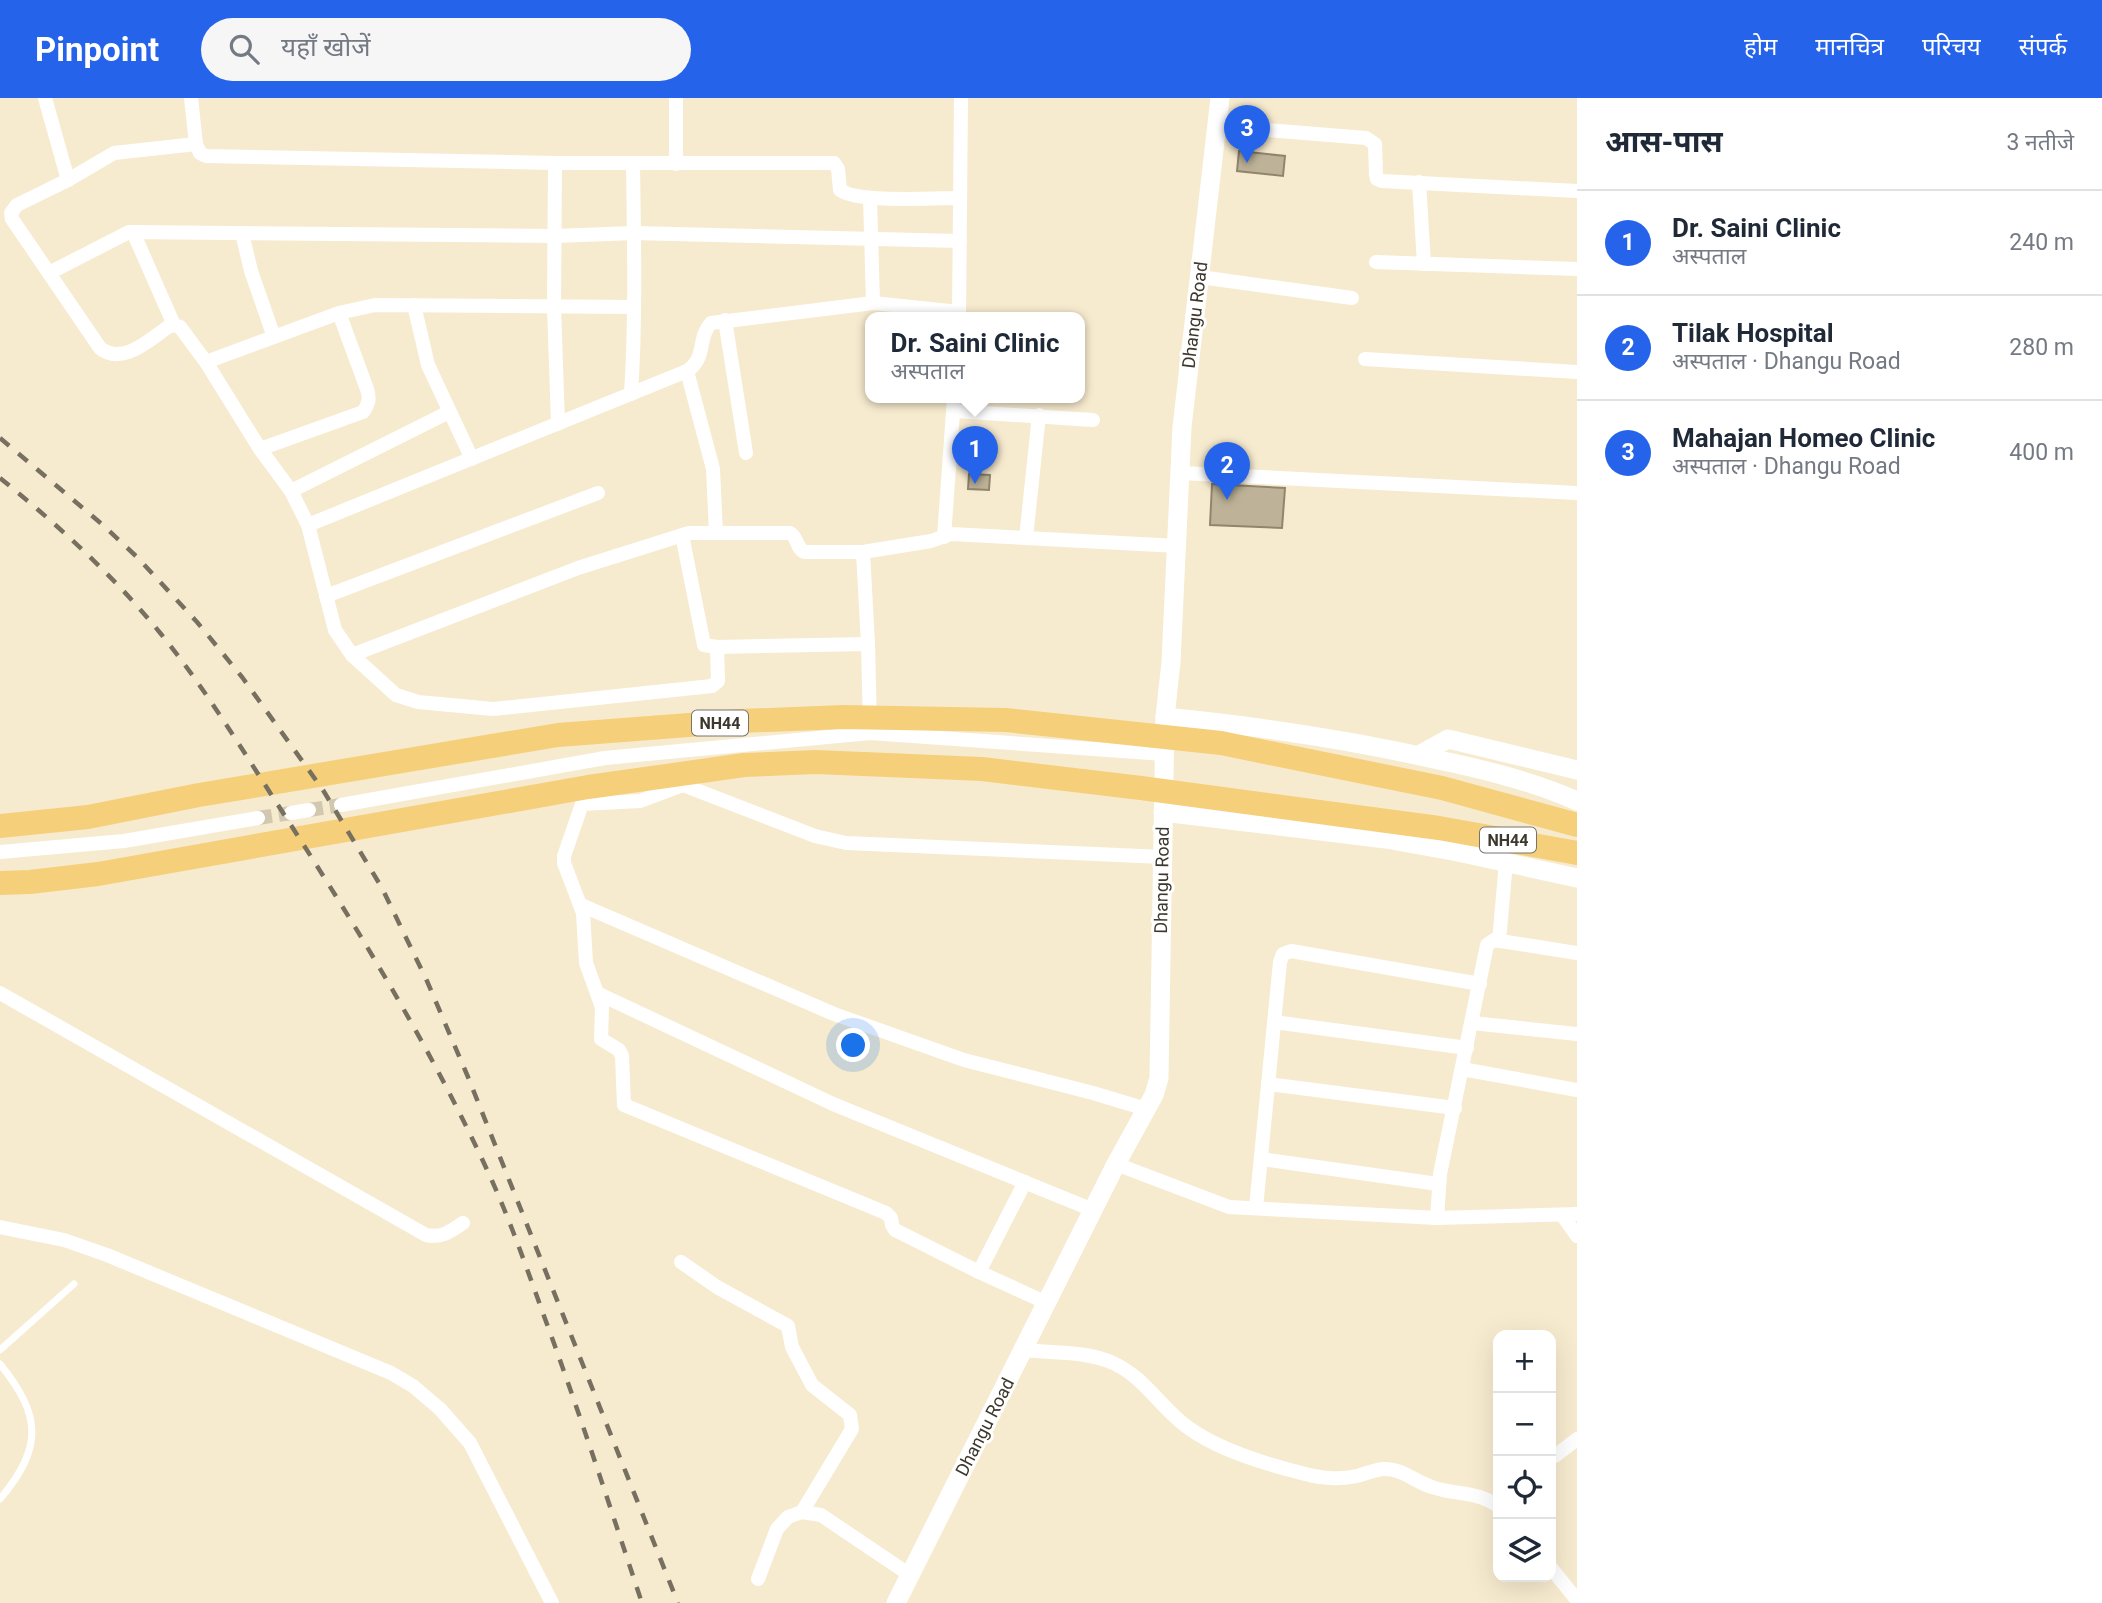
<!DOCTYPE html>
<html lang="hi">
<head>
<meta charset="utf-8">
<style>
  body { margin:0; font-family:Roboto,"Noto Sans Devanagari",sans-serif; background:#f6f6f7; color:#1f2937 }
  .controls { position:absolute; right:21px; bottom:21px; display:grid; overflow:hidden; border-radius:14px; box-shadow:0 7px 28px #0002 }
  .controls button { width:63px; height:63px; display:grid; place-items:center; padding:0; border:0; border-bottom:2px solid #e0e1e3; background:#fff; color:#1f2937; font:35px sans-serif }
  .you { position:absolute; left:854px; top:948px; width:24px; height:24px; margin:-18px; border:5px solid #fff; border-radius:50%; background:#1a73e8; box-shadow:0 0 0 10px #1a73e833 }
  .badge { display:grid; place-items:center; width:46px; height:46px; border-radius:50%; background:#2563eb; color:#fff; font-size:23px; font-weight:700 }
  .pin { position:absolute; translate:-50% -58px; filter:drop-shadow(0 2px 4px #0008) }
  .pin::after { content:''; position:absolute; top:37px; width:24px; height:21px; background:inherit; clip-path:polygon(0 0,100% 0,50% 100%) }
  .popup { position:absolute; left:865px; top:214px; width:220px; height:91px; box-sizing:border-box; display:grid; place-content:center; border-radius:14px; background:#fff; filter:drop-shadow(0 2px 5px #0005); font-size:23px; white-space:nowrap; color:#747a83 }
  .popup b { font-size:26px; color:#1f2937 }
  .popup::after { content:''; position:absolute; left:50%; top:100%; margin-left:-14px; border:14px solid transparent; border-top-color:#fff }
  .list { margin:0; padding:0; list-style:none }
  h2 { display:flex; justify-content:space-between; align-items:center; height:91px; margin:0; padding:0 28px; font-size:30px }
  h2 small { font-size:23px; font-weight:400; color:#747a83 }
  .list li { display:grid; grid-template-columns:46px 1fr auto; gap:21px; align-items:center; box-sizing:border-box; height:105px; padding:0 28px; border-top:2px solid #e0e1e3 }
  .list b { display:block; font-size:26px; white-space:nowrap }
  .list p { margin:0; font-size:23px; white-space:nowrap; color:#747a83 }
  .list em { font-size:23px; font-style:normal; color:#747a83 }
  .icon { flex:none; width:38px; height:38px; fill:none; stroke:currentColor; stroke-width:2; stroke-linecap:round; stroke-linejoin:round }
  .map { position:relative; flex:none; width:1577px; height:1505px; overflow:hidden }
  header { display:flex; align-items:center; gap:42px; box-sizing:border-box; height:98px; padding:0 35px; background:#2563eb; color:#fff }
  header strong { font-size:33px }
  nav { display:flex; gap:38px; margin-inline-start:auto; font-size:24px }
  .search { width:490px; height:63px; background:#f6f6f7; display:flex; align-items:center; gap:18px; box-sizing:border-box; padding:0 24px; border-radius:38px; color:#747a83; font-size:26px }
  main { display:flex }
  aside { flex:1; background:#fff }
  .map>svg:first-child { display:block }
  .building { fill:#beb398; stroke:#91866d; stroke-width:2 }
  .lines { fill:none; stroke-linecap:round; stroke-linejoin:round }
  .minor-tunnel { stroke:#d2c7af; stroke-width:14; stroke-dasharray:14 7; stroke-linecap:butt }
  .service { stroke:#fff; stroke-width:7 }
  .minor { stroke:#fff; stroke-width:14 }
  .tertiary { stroke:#fff; stroke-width:19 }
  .trunk { stroke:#f6cf7b; stroke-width:24 }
  .rail { stroke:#777060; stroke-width:4.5; stroke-dasharray:12 12; stroke-linecap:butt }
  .labels { text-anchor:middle; stroke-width:6; stroke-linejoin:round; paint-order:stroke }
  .shield { fill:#fff; stroke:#77746c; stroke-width:2 }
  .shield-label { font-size:16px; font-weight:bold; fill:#3d382d }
  .street-label { font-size:18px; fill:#3d382d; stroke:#fff }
</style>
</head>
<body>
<header>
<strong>Pinpoint</strong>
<div class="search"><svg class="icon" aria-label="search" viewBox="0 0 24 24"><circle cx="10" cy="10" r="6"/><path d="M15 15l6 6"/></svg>यहाँ खोजें</div>
<nav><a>होम</a><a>मानचित्र</a><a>परिचय</a><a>संपर्क</a></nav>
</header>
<main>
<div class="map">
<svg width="1577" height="1505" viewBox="0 0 1577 1505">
  <rect width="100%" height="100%" fill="#f7ebcf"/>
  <g class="building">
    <polygon points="1239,53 1285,58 1283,78 1237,73"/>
    <polygon points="969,376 990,377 989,392 968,391"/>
    <polygon points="1212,386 1285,390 1282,430 1210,427"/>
  </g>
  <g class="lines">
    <g class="minor-tunnel">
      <polyline points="309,712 341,707"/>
      <polyline points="258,720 291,715"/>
    </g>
    <g class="service">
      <polyline points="0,1252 74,1186"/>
      <path d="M0 1266C41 1317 44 1349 0 1401"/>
    </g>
    <g class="minor">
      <polyline points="45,0 68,82"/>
      <path d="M191 0 196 46 200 55 206 58 555 65H834L838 71 840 92C857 105 935 100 960 100"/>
      <polyline points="676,0 676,66"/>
      <polyline points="1217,28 1366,40 1375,46 1376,77 1377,81 1382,83 1577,93"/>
      <path d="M196 46 114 55 68 82 17 107 11 115 12 121 100 250C122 268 149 242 168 229L174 227 180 229 206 264 260 351 291 393 308 427 335 532 352 557 396 597 418 604 493 611 712 588 718 583 717 549"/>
      <polyline points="555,65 554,209 558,326"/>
      <polyline points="1419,84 1424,166"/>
      <polyline points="870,100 873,205"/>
      <polyline points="133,134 174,227"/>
      <polyline points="242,135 251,173 274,239"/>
      <polyline points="1376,164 1577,171"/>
      <polyline points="49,175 129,134 555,138 634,135 960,143"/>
      <polyline points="1200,179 1352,200"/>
      <polyline points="414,207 428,267 472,361"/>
      <polyline points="959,220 961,0"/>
      <polyline points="725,222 746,355"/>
      <polyline points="1365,261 1577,274"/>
      <polyline points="206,264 339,215 375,207 633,209"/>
      <polyline points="687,273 713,371 716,435"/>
      <path d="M631 296C636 220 634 142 633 65"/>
      <polyline points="954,313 1093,322"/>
      <path d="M260 351 363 314C369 306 370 300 367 291L339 215"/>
      <polyline points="1181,375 1577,395"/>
      <polyline points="291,393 449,314"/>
      <path d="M308 427 687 273C707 260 697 240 711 225L873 205 959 214"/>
      <polyline points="682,437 704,547 717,549 868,546"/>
      <polyline points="944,439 954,300"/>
      <polyline points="1026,440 1039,317"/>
      <polyline points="863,454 868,546 870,627"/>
      <polyline points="326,498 598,395"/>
      <path d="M352 557 578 470 689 435H790C798 439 796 451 805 454H863L931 443 951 436 1178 448"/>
      <polyline points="341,707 605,660 870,635 1164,656"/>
      <polyline points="291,715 309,712"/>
      <polyline points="0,754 124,743 258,720"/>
      <polyline points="581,807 834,916 964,962 1093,995 1146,1011"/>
      <polyline points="1499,843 1506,764"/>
      <path d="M0 895 426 1137C442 1140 450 1134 463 1125"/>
      <polyline points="597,895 833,1006 1093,1112"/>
      <polyline points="1274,924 1467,950"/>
      <polyline points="1472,925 1577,936"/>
      <polyline points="1462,971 1577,992"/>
      <polyline points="1268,986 1455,1010"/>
      <polyline points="1261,1061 1438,1086"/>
      <polyline points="1116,1066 1229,1109 1437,1120 1577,1116"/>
      <polyline points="1256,1110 1280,864 1283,856 1291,853 1480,886"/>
      <polyline points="1563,1118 1577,1138"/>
      <polyline points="1437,1120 1440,1076 1487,847 1494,842 1577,855"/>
      <polyline points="0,1129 64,1142 107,1157 391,1275 413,1288 440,1311 470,1345 552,1505"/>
      <polyline points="681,1164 717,1189 788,1228 792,1249 812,1287 850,1317 852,1331 802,1414"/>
      <polyline points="979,1174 1025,1084"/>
      <polyline points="1047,1205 979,1174 895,1132 892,1127 891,1120 886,1115 624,1007 622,958 619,952 601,941 602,909 586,865 583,815 564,765 564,758 582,706 640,703 683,687 815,738 846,745 1163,759"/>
      <path d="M1023 1252C1052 1255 1087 1253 1113 1265 1142 1278 1158 1305 1181 1324 1209 1348 1259 1364 1294 1373 1315 1379 1335 1383 1357 1378 1366 1376 1373 1372 1383 1371 1402 1370 1415 1384 1432 1389 1454 1397 1478 1393 1498 1408"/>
      <polyline points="1555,1358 1577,1341"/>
      <polyline points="1551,1470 1577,1502"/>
      <polyline points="758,1481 777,1431 788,1419 802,1414 821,1417 910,1477"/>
    </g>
    <g class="tertiary">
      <path d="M1165 619C1256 628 1345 641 1434 661 1482 671 1532 683 1577 703"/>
      <polyline points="1419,657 1448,641 1577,672"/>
      <polyline points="1163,714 1386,741 1458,754 1577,780"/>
      <polyline points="896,1505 1116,1066 1154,997 1159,980 1165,619 1171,564 1182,329 1220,0"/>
    </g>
    <g class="trunk">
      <polyline points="0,728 88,719 199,697 558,637 741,623 844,619 1006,622 1221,645 1442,690 1577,727"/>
      <polyline points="0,785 30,784 98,776 588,689 744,667 816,664 982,671 1141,690 1439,730 1577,755"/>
    </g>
    <g class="rail">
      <polyline points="0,340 103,427 138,460 197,524 242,579 323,692 382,790 427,883 468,979 678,1505"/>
      <path d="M0 380C58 427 114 478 161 536 208 594 246 658 287 721 361 836 432 952 489 1076 510 1122 527 1171 544 1218 579 1313 610 1409 642 1505"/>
    </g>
  </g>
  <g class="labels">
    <g class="shield">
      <rect x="692" y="612.5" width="56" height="25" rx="5"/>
      <rect x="1480" y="729.5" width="56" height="25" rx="5"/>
    </g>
    <g class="shield-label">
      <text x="720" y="631">NH44</text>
      <text x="1508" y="748">NH44</text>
    </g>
    <g class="street-label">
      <text transform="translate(1195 217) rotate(-83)" y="6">Dhangu Road</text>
      <text transform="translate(1162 782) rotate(-89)" y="6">Dhangu Road</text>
      <text transform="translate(985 1329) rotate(-63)" y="6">Dhangu Road</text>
    </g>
  </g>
</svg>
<div class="controls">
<button>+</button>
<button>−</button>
<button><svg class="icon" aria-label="locate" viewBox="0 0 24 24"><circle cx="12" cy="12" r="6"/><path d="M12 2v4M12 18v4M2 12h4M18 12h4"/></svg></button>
<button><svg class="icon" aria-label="layers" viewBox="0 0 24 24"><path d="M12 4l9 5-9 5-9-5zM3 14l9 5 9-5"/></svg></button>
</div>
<div class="you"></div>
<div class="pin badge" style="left:975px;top:386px">1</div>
<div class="popup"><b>Dr. Saini Clinic</b>अस्पताल</div>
<div class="pin badge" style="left:1227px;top:402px">2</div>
<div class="pin badge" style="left:1247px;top:65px">3</div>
</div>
<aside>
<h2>आस-पास<small>3 नतीजे</small></h2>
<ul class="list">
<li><span class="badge">1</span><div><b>Dr. Saini Clinic</b><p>अस्पताल</p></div><em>240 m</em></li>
<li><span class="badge">2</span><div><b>Tilak Hospital</b><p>अस्पताल · Dhangu Road</p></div><em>280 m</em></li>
<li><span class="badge">3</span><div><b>Mahajan Homeo Clinic</b><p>अस्पताल · Dhangu Road</p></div><em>400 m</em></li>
</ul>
</aside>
</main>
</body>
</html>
